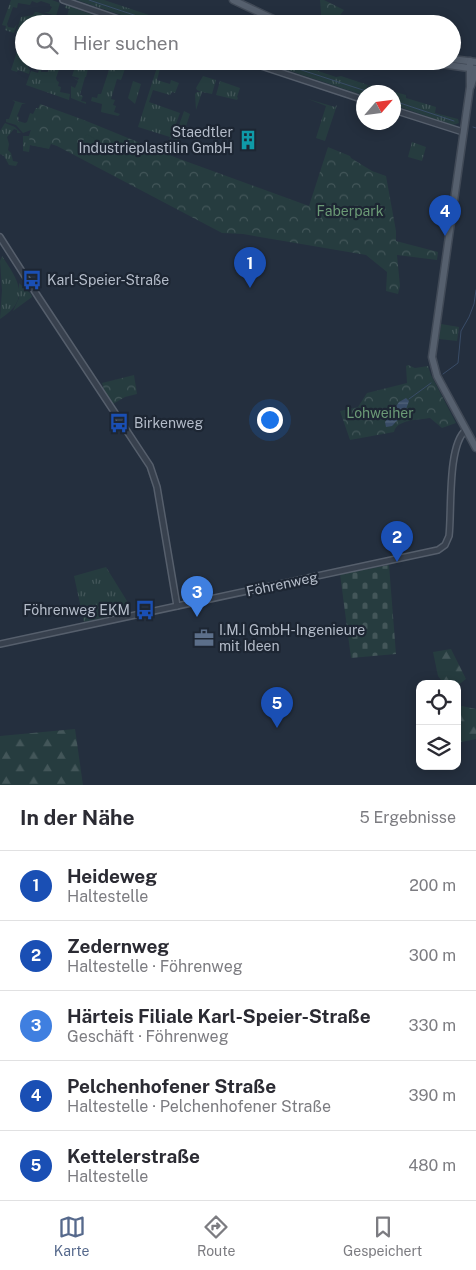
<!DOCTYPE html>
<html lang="de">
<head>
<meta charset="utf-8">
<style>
  body { margin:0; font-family:"Public Sans",sans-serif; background:#f7f7f7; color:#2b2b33 }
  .controls { position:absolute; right:15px; bottom:15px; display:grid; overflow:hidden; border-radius:10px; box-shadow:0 2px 12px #0003 }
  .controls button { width:45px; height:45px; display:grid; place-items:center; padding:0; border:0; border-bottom:1px solid #e1e1e2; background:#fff; color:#2b2b33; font:25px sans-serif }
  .compass { position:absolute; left:356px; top:85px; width:45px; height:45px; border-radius:50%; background:#fff; box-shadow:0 2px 12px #0003; rotate:62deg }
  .you { position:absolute; left:269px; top:419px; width:18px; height:18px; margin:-12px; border:4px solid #fff; border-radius:50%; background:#1a73e8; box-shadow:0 0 0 8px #1a73e833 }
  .badge { display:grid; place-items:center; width:32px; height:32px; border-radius:50%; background:#56698c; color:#fff; font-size:16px; font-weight:700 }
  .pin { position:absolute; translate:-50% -41px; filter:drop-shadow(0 1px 2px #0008) }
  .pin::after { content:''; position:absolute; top:26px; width:18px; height:15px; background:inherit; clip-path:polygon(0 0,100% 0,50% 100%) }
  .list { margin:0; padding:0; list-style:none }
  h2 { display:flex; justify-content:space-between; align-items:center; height:65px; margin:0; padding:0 20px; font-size:21px }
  h2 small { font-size:16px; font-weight:400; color:#7c7c81 }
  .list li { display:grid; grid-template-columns:32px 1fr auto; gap:15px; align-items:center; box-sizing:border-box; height:70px; padding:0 20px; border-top:1px solid #e1e1e2 }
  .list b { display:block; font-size:19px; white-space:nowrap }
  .list p { margin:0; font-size:16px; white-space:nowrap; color:#7c7c81 }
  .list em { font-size:16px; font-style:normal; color:#7c7c81 }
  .icon { flex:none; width:28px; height:28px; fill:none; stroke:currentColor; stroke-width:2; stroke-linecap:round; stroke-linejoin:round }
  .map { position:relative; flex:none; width:476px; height:785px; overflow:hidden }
  .search { position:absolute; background:#fff; box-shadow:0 2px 12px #0003; left:15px; right:15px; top:15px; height:55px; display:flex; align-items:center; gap:12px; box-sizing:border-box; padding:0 18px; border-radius:28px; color:#7c7c81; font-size:19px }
  .sheet { height:415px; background:#fff }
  nav { display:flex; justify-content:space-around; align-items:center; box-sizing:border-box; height:70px; border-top:1px solid #e1e1e2; background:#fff; font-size:14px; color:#7c7c81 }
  nav a { display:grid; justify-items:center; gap:2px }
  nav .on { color:#56698c }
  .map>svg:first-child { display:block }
  .grass { fill:url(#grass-tufts) }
  .forest { fill:url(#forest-firs) }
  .cemetery { fill:url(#cemetery-stones) }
  .park { fill:url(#park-crowns) }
  .garden { fill:#263c3f }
  .water { fill:url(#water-rules) }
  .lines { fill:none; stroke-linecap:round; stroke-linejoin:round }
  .stream { stroke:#394c67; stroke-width:1 }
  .minor-casing { stroke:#565f6c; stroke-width:8 }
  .major-casing { stroke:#414a57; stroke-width:9 }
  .minor { stroke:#38414e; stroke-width:5 }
  .major { stroke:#56606e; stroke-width:6 }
  .labels { text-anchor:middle; stroke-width:4.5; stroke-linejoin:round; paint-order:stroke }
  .poi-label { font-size:14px; fill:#b4bcc9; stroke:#1d2633; text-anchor:start }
  .park-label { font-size:14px; fill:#6b9a76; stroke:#1d2633 }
  .street-label { font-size:14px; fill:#b4bcc9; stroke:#1d2633 }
</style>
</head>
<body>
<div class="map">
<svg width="476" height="785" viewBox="0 0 476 785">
  <defs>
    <pattern id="grass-tufts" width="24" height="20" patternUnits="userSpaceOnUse" patternTransform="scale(1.25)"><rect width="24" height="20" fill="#263c3f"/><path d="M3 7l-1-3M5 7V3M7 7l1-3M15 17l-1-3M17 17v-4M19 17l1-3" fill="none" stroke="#435659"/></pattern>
    <pattern id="forest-firs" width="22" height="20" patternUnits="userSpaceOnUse" patternTransform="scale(1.25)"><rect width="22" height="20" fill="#263c3f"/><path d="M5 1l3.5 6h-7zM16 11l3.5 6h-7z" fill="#435659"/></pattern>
    <pattern id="cemetery-stones" width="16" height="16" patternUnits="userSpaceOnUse" patternTransform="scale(1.25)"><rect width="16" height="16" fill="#263c3f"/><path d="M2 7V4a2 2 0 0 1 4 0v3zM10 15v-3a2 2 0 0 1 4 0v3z" fill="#435659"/></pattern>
    <pattern id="park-crowns" width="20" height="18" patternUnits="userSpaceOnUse" patternTransform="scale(1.25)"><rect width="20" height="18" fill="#263c3f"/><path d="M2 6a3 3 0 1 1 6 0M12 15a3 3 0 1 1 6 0" fill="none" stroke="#435659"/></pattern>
    <pattern id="water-rules" width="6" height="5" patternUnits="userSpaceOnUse" patternTransform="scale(1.25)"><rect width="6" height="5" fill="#394c67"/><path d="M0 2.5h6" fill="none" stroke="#53647b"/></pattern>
  </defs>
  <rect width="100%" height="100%" fill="#242f3e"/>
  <g class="grass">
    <polygon points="11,0 52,0 60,3 56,16 44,12 49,12 52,7 50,6 50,4 41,1 37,3 32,1 30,5 18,3 17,8 13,7 7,24 8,27 14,28 17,24 14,33 5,30 6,26 2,25"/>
    <polygon points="77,0 104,0 176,24 148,24"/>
    <polygon points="66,5 101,18 99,24 92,21 91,24 65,24 69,9 65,8"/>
    <polygon points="35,12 37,12 55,18 53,24 53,21 47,19 43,24 24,24 24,61 31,61 28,67 30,70 29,74 18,70 17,72 11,70 22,36 16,33 21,17 33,15"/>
    <polygon points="52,61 62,61 56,78 57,81 59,82 58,86 61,87 60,92 70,94 69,100 26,85 31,71 38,73 40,67 41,68 41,72 48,72"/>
    <polygon points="77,61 95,62 92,70 88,69 86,77 85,77 80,95 83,96 81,101 86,102 86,104 71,98 71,86 75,88 78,81 73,78 78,80 79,78 72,76"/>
    <polygon points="112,61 123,61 122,68 125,69 121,80 117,79 111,99 115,100 113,105 116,106 114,112 120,114 118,116 101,112 102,104 91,101 92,97 97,98 98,94 101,94"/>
    <polygon points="159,61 162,61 157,80 170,84 171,80 179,83 175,93 172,92 170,95 153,90 149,102 180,113 168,145 170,137 138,127"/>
    <polygon points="260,61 288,61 336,77 341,76 368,85 363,95"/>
    <polygon points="203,76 216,80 212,94 202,92 196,110 195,94 197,92 201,92 197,90 196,88"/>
    <polygon points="133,81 141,84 135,104 128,98"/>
    <polygon points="220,81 240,88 237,97 238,98 237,100 216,95"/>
    <polygon points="369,85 406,95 406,98 436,107 435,113 458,119 459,123 453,125 394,105 394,92 367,92"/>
    <polygon points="308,99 335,107 337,105 325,141 316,138 326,106"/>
    <polygon points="12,100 26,104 22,104 17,116 19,117 18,121 25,123 27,122 30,113 33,114 36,108 39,108 47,148 30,145 29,152 23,151 23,136 29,136 31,130 23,133 16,125 6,122 6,119 9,119 15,102"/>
    <polygon points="184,111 190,114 183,135 179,135 177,142 180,143 177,146 172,145"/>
    <polygon points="5,123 15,127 21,133 17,133 17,130 14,129 7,137 9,144 8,150 11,153 13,161 18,162 16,166 9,165 4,156 0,154 0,131"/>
    <polygon points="412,142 426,147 422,161 408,157"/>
    <path d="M2 256C18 280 32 299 0 319L2 290 0 261Z"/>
    <polygon points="19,283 31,294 32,297 13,311 19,298"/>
    <polygon points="441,324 459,327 457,341 439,339"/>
    <polygon points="106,567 127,601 129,611 127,614 113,616 111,609 106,610 107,617 84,622 74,576"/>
  </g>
  <g class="forest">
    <polygon points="451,649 466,679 457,686 457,684 444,684 438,676 433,652"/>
    <polygon points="462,706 476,709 476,739 457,743 457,708"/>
    <polygon points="75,729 83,785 0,785 0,736"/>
  </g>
  <polygon class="cemetery" points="389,565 396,654 351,658 340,574"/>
  <g class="park">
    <polygon points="320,0 324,0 344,10 333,24 322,24"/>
    <polygon points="40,104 84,120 177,158 309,206 328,147 350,156 351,158 372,171 386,176 396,231 396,241 438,252 437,260 397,255 400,286 398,294 386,291 387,272 366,255 243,234 222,233 57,146 51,144 49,149 30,145 29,136 31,130 30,130"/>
    <path d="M408 365 415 368 428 366 431 375 456 423 442 428 430 418C419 420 397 419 394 432L350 440 340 411 358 407 367 393 407 383 406 366Z"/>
    <polygon points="134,375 137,394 125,397 113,404 104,390 102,383"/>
  </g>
  <polygon class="garden" points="87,134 112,150 105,160 81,144"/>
  <polygon class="water" points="406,398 409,401 405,412 392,426 386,427 385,422 399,402"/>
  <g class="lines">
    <g class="stream">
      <polyline points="89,0 161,24"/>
      <polyline points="274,61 369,92"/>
      <polyline points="394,101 454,121"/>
      <polyline points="473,127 476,128"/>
      <polyline points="443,374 458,363 461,331 469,317 474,304 476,290"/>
      <polyline points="409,399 431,383"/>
    </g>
    <defs>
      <g id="minor">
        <polyline points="63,0 133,24"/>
        <polyline points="246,61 364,100"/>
        <polyline points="394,110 463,132"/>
        <polyline points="0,237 39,298 150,466 157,487 177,606"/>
        <path d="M0 644 438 550 445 545 449 536C452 512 447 445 466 430"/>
      </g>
      <g id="major">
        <polyline points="233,0 284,24"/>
        <polyline points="452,59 476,62"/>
        <polyline points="420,61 476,69"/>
        <polyline points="470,61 470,87 432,357 437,376 476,448"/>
        <polyline points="471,86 476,70"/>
      </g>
    </defs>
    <use href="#minor" class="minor-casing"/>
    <use href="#major" class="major-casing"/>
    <use href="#minor" class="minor"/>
    <use href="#major" class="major"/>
  </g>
  <defs>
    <symbol id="building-bare" viewBox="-9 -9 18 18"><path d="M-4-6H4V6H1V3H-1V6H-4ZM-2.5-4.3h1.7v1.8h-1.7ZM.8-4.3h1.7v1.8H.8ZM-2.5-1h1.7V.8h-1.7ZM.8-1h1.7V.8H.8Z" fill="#0f9aa8" stroke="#1d2633" stroke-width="2.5" paint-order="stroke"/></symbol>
    <symbol id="bus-bare" viewBox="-9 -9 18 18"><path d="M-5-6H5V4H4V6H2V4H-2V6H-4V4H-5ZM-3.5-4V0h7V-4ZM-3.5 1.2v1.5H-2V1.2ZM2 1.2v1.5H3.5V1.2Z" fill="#1a4fb4" stroke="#1d2633" stroke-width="2.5" paint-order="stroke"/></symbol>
    <symbol id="office-bare" viewBox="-9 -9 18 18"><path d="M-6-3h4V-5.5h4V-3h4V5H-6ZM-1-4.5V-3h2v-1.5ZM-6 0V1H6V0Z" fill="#5c6f8a" stroke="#1d2633" stroke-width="2.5" paint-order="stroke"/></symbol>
  </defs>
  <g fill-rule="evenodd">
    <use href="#building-bare" x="234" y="126" width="28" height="28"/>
    <use href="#bus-bare" x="18" y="266" width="28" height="28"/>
    <use href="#bus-bare" x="105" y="409" width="28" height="28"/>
    <use href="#bus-bare" x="131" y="596" width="28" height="28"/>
    <use href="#office-bare" x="190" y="624" width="28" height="28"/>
  </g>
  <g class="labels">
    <g class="poi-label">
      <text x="233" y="137" text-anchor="end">Staedtler<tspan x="233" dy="16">Industrieplastilin GmbH</tspan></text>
      <text x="47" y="285">Karl-Speier-Straße</text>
      <text x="134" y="428">Birkenweg</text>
      <text x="130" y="615" text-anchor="end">Föhrenweg EKM</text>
      <text x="219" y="635">I.M.I GmbH-Ingenieure<tspan x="219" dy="16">mit Ideen</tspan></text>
    </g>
    <g class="park-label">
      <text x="350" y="216">Faberpark</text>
      <text x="380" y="418">Lohweiher</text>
    </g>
    <g class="street-label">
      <text transform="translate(282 584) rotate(-12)" y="5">Föhrenweg</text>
    </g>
  </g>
</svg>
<div class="controls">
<button><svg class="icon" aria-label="locate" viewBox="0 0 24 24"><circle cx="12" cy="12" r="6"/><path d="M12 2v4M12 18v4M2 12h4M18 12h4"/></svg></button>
<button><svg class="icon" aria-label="layers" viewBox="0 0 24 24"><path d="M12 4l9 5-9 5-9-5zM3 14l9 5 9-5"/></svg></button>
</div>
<svg class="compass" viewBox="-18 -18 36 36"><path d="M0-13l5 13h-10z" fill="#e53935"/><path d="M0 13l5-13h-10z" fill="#7c7c81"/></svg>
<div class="you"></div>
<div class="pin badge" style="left:250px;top:288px;background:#1a4fb4">1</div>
<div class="pin badge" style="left:397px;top:562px;background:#1a4fb4">2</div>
<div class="pin badge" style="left:197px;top:617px;background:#3f7fe0">3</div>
<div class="pin badge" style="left:445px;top:236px;background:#1a4fb4">4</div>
<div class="pin badge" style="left:277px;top:728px;background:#1a4fb4">5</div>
<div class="search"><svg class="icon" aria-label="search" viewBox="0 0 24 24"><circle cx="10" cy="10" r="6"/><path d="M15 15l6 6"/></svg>Hier suchen</div>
</div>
<section class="sheet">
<h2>In der Nähe<small>5 Ergebnisse</small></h2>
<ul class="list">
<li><span class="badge" style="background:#1a4fb4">1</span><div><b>Heideweg</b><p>Haltestelle</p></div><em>200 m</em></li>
<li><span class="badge" style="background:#1a4fb4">2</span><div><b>Zedernweg</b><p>Haltestelle · Föhrenweg</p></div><em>300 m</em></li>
<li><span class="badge" style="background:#3f7fe0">3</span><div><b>Härteis Filiale Karl-Speier-Straße</b><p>Geschäft · Föhrenweg</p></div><em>330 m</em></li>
<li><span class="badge" style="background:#1a4fb4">4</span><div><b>Pelchenhofener Straße</b><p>Haltestelle · Pelchenhofener Straße</p></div><em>390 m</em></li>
<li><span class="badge" style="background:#1a4fb4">5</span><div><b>Kettelerstraße</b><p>Haltestelle</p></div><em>480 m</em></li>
</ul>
</section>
<nav>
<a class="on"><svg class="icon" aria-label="map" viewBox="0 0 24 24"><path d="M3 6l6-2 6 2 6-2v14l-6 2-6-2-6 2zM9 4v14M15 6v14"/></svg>Karte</a>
<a><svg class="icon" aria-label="directions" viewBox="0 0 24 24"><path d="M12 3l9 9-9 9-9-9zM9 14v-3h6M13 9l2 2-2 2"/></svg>Route</a>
<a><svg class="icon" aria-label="saved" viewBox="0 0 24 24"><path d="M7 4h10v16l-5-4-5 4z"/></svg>Gespeichert</a>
</nav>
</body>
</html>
